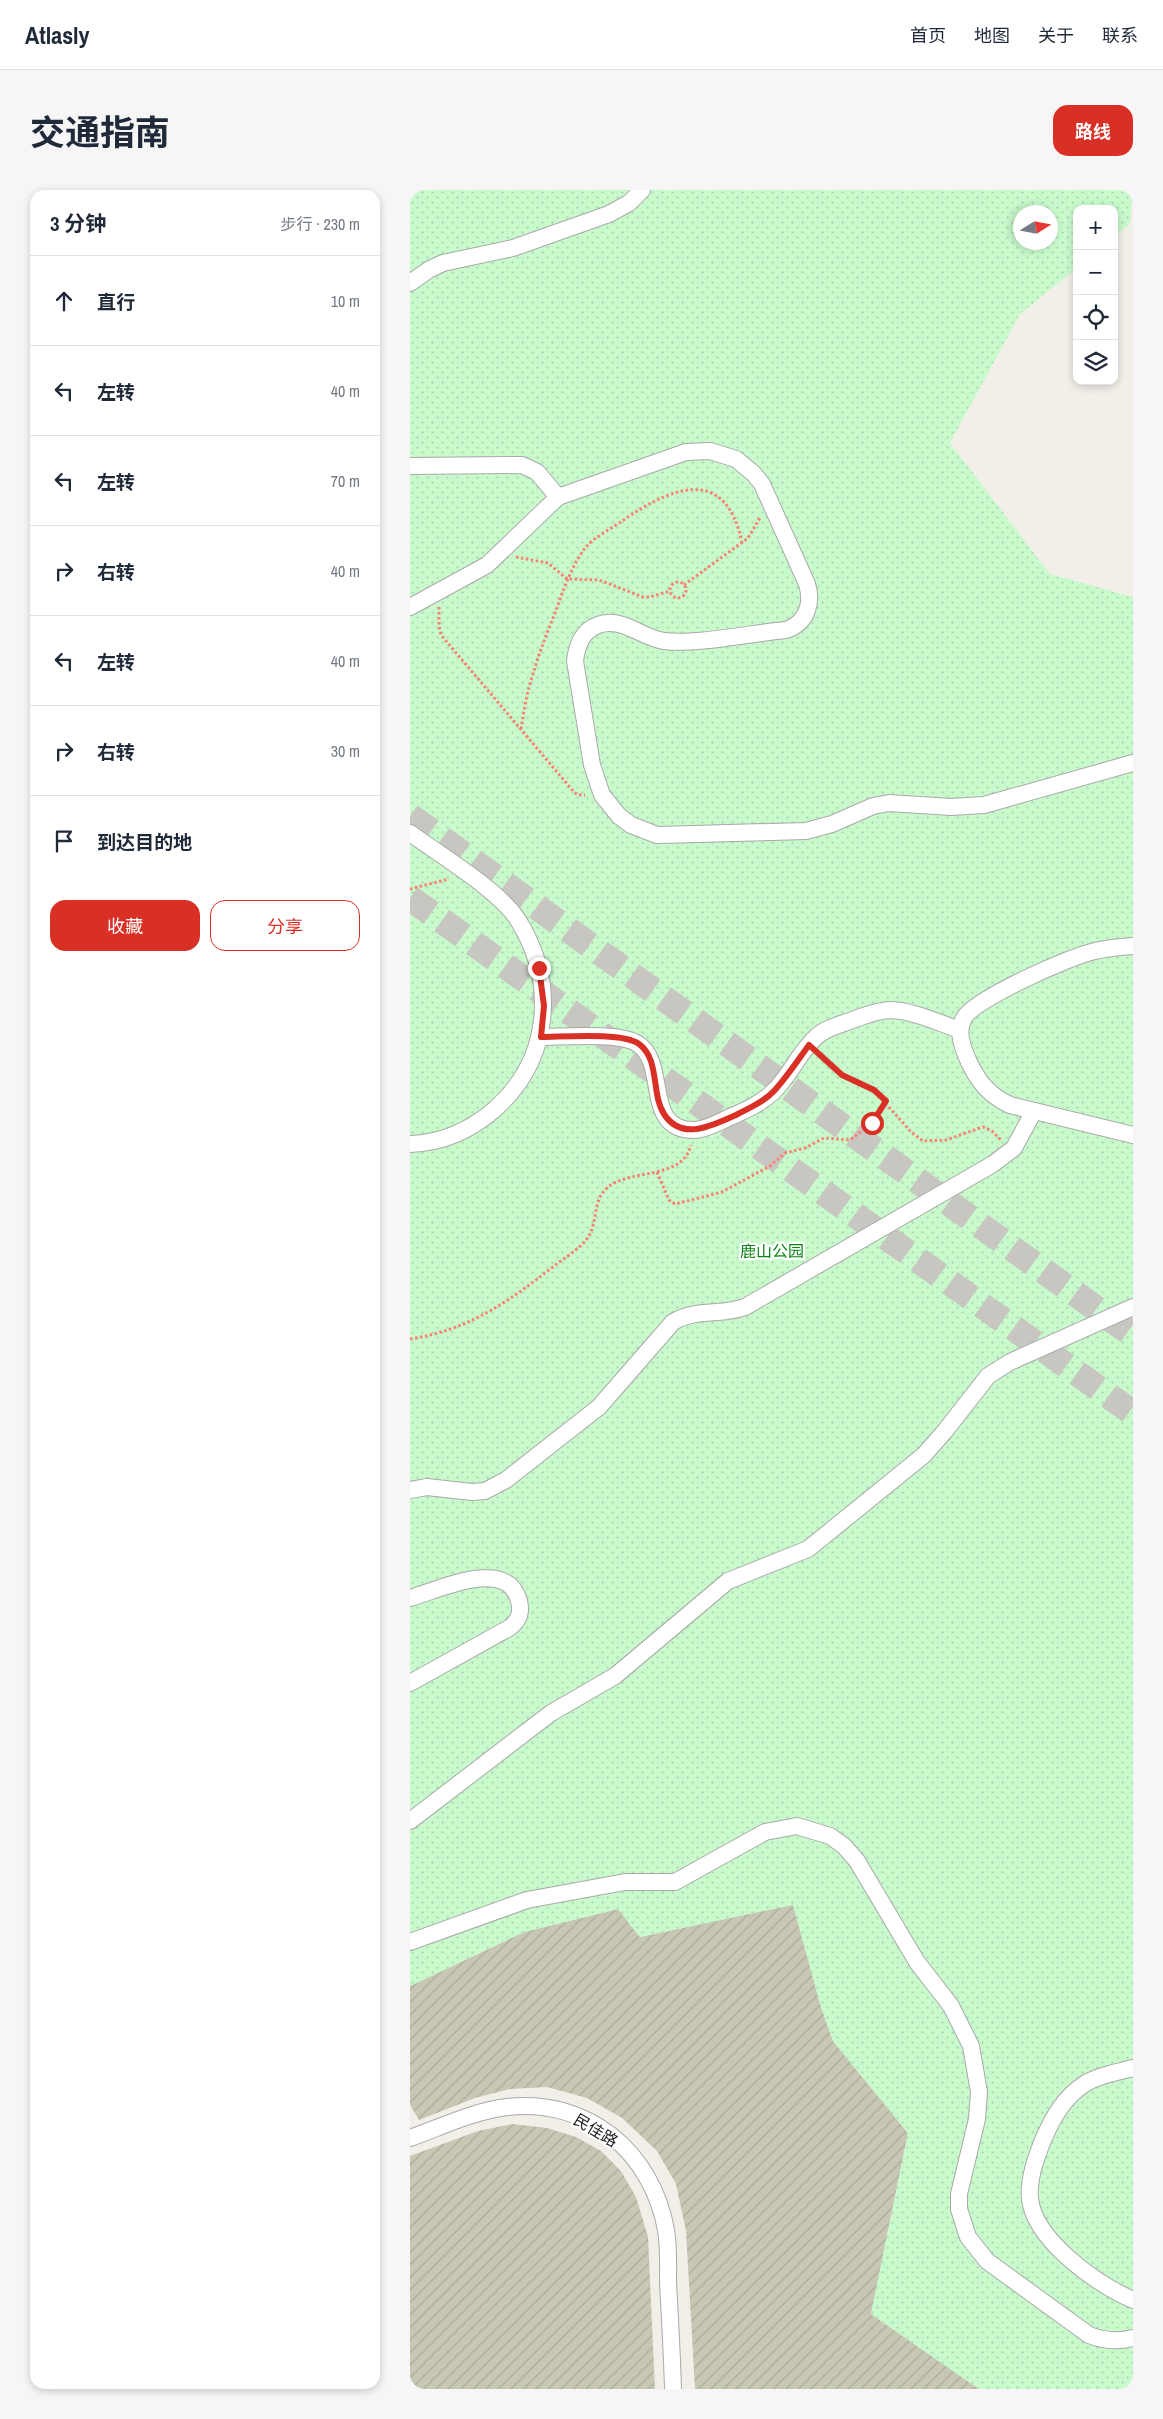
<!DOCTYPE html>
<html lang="zh">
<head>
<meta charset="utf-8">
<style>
  body { margin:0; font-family:"Archivo Narrow","Noto Sans SC",sans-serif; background:#f6f6f7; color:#1f2937 }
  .controls { position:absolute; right:15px; top:15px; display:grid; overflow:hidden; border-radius:10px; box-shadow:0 2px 8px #0003 }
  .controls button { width:45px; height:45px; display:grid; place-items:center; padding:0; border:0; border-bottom:1px solid #e0e1e3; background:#fff; color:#1f2937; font:25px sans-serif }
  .compass { position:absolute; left:603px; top:15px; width:45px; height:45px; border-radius:50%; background:#fff; box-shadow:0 2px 8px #0003; rotate:79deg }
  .stop { position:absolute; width:15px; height:15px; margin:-11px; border:4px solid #d93025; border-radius:50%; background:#fff }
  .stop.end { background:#d93025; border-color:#fff; box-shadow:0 1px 5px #0008 }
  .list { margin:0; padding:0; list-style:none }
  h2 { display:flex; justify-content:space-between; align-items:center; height:65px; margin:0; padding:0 20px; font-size:21px }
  h2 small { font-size:16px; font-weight:400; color:#747a83 }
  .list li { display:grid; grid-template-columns:32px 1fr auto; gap:15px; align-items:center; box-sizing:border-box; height:90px; padding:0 20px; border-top:1px solid #e0e1e3 }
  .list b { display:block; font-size:19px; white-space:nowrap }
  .list em { font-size:16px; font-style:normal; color:#747a83 }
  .actions { display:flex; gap:10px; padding:15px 20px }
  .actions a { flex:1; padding:11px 0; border:1px solid #d93025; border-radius:15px; text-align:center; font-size:18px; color:#d93025 }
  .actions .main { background:#d93025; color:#fff }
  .icon { flex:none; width:28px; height:28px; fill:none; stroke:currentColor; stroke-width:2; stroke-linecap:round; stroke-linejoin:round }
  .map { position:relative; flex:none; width:723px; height:2199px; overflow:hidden; border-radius:15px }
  header { display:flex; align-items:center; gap:30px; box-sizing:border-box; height:70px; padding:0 25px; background:#fff; border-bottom:1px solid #e0e1e3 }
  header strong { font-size:24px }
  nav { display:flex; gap:28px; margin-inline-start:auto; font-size:18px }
  .intro { display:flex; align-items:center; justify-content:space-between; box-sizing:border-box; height:120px; padding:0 30px }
  h1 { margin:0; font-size:35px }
  .button { padding:12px 22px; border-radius:15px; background:#d93025; color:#fff; font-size:18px; font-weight:700 }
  main { display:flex; gap:30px; padding:0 30px }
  aside { flex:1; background:#fff; border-radius:15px; box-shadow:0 2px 8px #0003 }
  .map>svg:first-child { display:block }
  .construction { fill:url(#construction-furrows) }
  .park { fill:url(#park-dots); fill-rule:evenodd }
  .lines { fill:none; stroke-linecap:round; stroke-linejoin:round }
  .primary-tunnel { stroke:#c8c6c1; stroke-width:26; stroke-dasharray:26 13; stroke-linecap:butt }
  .minor-casing { stroke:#a9a9a9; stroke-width:18 }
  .path { stroke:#fa8072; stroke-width:3; stroke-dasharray:2.5 2.5; stroke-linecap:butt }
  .minor { stroke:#fff; stroke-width:16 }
  .route { stroke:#d93025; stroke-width:6 }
  .labels { text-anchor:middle; stroke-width:4.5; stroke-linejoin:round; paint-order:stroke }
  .park-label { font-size:16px; fill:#0c8416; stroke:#fff }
  .street-label { font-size:16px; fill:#222; stroke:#fff }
</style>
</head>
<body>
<header>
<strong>Atlasly</strong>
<nav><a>首页</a><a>地图</a><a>关于</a><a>联系</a></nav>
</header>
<div class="intro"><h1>交通指南</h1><a class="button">路线</a></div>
<main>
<aside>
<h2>3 分钟<small>步行 · 230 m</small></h2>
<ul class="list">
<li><svg class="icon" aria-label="ahead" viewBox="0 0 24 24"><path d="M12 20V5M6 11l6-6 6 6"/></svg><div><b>直行</b></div><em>10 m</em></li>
<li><svg class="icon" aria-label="left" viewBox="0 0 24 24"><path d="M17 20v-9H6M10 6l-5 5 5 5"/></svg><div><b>左转</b></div><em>40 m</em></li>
<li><svg class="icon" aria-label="left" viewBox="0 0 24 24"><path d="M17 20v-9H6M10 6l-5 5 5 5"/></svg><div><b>左转</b></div><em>70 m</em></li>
<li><svg class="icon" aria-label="right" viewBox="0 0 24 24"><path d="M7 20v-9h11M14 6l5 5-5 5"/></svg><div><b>右转</b></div><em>40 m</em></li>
<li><svg class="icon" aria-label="left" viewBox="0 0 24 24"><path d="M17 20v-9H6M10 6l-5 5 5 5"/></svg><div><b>左转</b></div><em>40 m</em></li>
<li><svg class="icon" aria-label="right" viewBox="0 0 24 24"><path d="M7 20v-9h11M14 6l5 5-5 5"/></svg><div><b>右转</b></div><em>30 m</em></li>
<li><svg class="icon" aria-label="arrive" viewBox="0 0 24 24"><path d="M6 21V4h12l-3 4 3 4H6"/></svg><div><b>到达目的地</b></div></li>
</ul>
<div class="actions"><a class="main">收藏</a><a>分享</a></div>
</aside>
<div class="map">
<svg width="723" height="2199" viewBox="0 0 723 2199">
  <defs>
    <pattern id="construction-furrows" width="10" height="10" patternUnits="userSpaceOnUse" patternTransform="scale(1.25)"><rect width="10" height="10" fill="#c7c7b4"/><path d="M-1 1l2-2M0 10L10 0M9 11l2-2" fill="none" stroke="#abab9a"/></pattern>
    <pattern id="park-dots" width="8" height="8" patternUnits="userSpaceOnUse" patternTransform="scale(1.25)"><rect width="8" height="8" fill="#c8facc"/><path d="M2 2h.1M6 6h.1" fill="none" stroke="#acd6af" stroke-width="1.8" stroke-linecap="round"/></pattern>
  </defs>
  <rect width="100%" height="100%" fill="#f2efe9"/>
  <g class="construction">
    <polygon points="383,1714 411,1817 423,1851 498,1943 461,2124 569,2199 285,2199 276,2041 266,1994 247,1961 212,1928 177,1908 137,1897 100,1899 65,1908 9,1930 0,1915 0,1796 114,1742 208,1719 230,1747"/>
    <polygon points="103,1934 137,1938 166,1947 191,1961 211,1981 226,2007 238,2047 245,2199 0,2199 0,1966 68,1941"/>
  </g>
  <path class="park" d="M0 0H723L720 34 704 47V19H667V78L610 124 540 253 640 384 723 407V2199H569L461 2124 498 1943 423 1851 411 1817 383 1715 230 1747 208 1719 114 1742 0 1796ZM610 22H640V52H610Z"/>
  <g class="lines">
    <g class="primary-tunnel">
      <polyline points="0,626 723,1145"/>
      <polyline points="0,708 723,1223"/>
    </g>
    <defs>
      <g id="minor">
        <polyline points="0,93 20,79 33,73 103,58 199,24 219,13 232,0"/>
        <polyline points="0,276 112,275 127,282 148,307"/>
        <path d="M0 417 77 375 148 307 276 262 300 261 326 269 344 284 352 294 397 394C403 413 397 433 376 440 342 443 287 455 254 451 232 448 211 426 188 435 172 441 167 455 165 471L182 575 192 605 209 626 221 635 247 645 396 641 422 634 463 616 479 613 541 617 574 615 723 573"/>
        <path d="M0 643C30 665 90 701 108 730 147 793 141 869 85 919 61 940 32 953 0 954"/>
        <path d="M723 756C710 757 697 758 685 761 661 766 564 809 554 828 546 842 553 859 559 872 569 893 579 905 600 915L723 945"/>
        <path d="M131 847C154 847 210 842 228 854 259 874 232 941 285 940 298 939 309 932 320 927 336 920 350 914 363 902 380 886 389 862 407 846 417 837 433 834 445 829 457 825 468 820 481 820 504 821 529 833 550 840"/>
        <path d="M0 1300 17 1297 62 1302 75 1301 96 1290 189 1217 263 1132C286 1118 311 1126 335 1117L583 974 604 958 624 921"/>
        <path d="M0 1408C29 1400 97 1366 109 1411 112 1423 109 1431 99 1438L0 1493"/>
        <polyline points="0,1631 141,1523 205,1486 318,1391 398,1359 514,1265 535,1241 578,1186 600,1172 723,1117"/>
        <path d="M0 1752 117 1710 215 1692H265L355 1642 387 1636 420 1646 434 1656 447 1671 507 1772 541 1816 561 1856 569 1902 567 1929 549 2004V2019L558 2047 577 2071 679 2145C694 2151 707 2152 723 2148"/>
        <path d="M723 1878C708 1882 689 1885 676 1893 654 1907 643 1927 633 1950 626 1968 618 1989 620 2009 625 2051 687 2094 723 2110"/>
        <path d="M0 1948C31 1937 64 1921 97 1917 178 1908 242 1962 256 2040 259 2057 258 2076 258 2093 260 2128 262 2164 263 2199"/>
      </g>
    </defs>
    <use href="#minor" class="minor-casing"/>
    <g class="path">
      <polyline points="106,367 138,373 157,389 189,390 233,407 240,407 260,401"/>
      <circle cx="268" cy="400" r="8"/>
      <polyline points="274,395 338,348 351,326"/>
      <polyline points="29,417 29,436 31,445 164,602 168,605 175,605"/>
      <path d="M111 539C114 521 117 501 123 484 129 463 137 443 145 423 153 401 161 377 175 358 184 347 201 339 212 331 261 297 316 274 332 353"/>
      <polyline points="0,699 39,689"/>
      <polyline points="408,864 432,885 447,894 464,900 501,942 513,951 536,950 573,937 582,941 591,950"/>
      <polyline points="247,982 259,1010 265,1014 312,1002 360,976 375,963 395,958 414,948 440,950 462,933 476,911"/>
      <path d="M0 1149C59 1140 98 1112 144 1076 154 1068 168 1060 176 1050 189 1035 181 1012 197 998 219 978 272 991 281 955"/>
    </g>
    <use href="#minor" class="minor"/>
  </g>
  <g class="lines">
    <path class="route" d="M129 778 134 816 131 847C153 847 212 842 229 854 250 869 241 904 254 924 272 952 303 935 326 925 339 918 354 912 364 901 377 887 388 870 399 855L432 885 464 900 476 911 462 933"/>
  </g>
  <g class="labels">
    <g class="park-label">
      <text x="362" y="1067">鹿山公园</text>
    </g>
    <g class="street-label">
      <text transform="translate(186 1940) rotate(31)" y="6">民佳路</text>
    </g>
  </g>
</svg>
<div class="controls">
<button>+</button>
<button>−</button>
<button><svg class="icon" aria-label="locate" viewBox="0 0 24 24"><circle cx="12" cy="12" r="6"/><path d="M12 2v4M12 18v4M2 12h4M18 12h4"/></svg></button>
<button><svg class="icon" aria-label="layers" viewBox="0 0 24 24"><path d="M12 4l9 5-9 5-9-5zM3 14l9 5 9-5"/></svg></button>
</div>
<svg class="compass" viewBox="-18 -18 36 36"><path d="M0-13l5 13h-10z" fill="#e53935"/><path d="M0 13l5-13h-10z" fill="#747a83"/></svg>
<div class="stop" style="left:462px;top:933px"></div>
<div class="stop end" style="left:129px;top:778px"></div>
</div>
</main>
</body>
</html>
